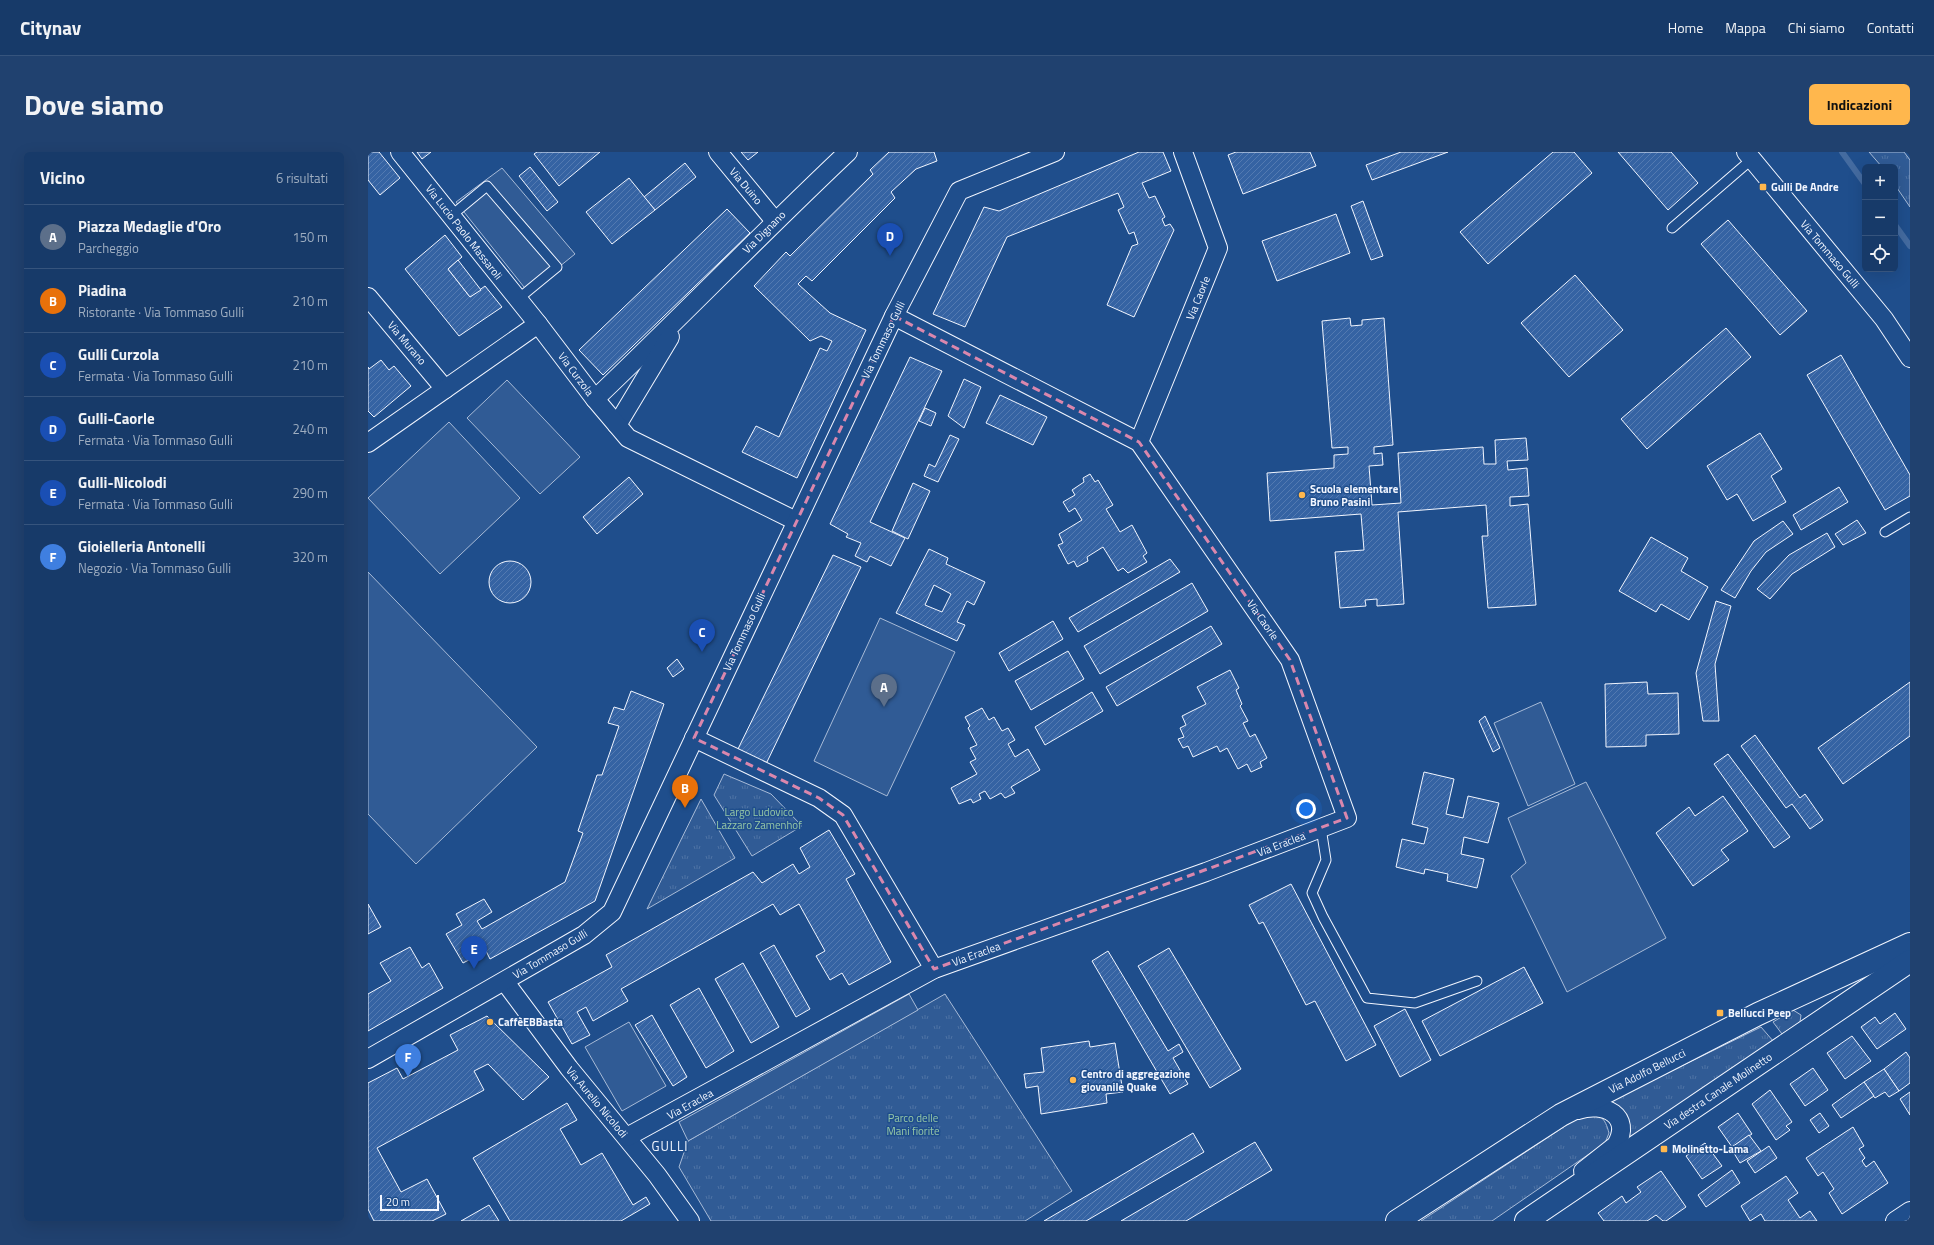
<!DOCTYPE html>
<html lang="it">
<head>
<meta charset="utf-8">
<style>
  body { margin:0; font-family:"Titillium Web",sans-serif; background:#20416f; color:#f1f3f6 }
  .controls { position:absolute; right:12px; top:12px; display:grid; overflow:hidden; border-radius:6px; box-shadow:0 4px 16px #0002 }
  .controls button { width:36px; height:36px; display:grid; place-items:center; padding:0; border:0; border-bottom:1px solid #36547d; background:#173a69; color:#f1f3f6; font:20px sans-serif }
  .scale { position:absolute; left:12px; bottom:10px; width:59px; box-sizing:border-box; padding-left:4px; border:2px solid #f2f6ff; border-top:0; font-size:11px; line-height:14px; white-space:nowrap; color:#f2f6ff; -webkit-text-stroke:3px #1f4e8c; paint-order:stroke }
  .you { position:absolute; left:938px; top:657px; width:14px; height:14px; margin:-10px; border:3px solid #fff; border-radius:50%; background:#1a73e8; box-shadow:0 0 0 6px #1a73e833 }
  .badge { display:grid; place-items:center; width:26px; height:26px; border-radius:50%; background:#ffb74d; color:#fff; font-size:13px; font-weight:700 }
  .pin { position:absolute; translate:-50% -33px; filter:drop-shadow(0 1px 2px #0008) }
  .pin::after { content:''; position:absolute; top:21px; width:14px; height:12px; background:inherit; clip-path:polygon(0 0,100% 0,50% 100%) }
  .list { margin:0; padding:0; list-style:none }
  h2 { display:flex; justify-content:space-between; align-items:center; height:52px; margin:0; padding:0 16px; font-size:17px }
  h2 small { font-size:13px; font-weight:400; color:#9eadc0 }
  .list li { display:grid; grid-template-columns:26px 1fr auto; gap:12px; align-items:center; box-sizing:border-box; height:64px; padding:0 16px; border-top:1px solid #36547d }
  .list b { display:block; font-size:15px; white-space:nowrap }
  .list p { margin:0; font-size:13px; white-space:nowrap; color:#9eadc0 }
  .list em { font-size:13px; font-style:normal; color:#9eadc0 }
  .icon { flex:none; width:22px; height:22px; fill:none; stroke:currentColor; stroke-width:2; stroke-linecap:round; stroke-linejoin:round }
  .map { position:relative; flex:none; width:1542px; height:1069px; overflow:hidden; border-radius:6px }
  header { display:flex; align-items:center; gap:24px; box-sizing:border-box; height:56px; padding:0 20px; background:#173a69; border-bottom:1px solid #36547d }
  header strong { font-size:19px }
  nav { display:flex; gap:22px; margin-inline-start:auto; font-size:14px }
  .intro { display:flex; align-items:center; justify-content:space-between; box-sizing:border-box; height:96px; padding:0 24px }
  h1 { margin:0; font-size:28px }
  .button { padding:10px 18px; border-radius:6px; background:#ffb74d; color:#111; font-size:14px; font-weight:700 }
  main { display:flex; gap:24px; padding:0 24px }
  aside { flex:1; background:#173a69; border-radius:6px; box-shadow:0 4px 16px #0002 }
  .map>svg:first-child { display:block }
  .grass { fill:url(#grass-tufts); stroke:#a8bbd7 }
  .built { fill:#305b95; stroke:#a8bbd7 }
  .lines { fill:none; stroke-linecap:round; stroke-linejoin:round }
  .stream { stroke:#446ba0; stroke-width:6 }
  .building { fill:url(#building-hatch); stroke:#f2f6ff; fill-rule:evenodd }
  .service-casing { stroke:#f2f6ff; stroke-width:11 }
  .minor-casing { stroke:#f2f6ff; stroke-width:20 }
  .tertiary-casing { stroke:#f2f6ff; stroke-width:24 }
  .service { stroke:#1f4e8c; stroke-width:9 }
  .minor { stroke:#1f4e8c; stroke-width:18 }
  .tertiary { stroke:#1f4e8c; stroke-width:22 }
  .marked { fill:none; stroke:#da87ad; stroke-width:3; stroke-dasharray:8 5; stroke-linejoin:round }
  .poi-dot { fill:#ffb74d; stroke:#1f4e8c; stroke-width:1.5 }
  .labels { text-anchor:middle; stroke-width:3; stroke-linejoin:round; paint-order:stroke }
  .street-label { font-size:11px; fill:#f2f6ff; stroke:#1f4e8c }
  .poi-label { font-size:11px; font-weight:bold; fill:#f2f6ff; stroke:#1f4e8c; text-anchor:start }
  .park-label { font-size:11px; fill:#97c8a6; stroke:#1f4e8c }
  .quarter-label { font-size:13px; letter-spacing:1px; fill:#f2f6ff; stroke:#1f4e8c }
</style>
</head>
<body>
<header>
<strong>Citynav</strong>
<nav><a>Home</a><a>Mappa</a><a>Chi siamo</a><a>Contatti</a></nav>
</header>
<div class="intro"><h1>Dove siamo</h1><a class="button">Indicazioni</a></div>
<main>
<aside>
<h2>Vicino<small>6 risultati</small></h2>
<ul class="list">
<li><span class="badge" style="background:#5c6f8a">A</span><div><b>Piazza Medaglie d'Oro</b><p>Parcheggio</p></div><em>150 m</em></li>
<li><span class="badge" style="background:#e8710a">B</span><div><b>Piadina</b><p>Ristorante · Via Tommaso Gulli</p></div><em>210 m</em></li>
<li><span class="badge" style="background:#1a4fb4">C</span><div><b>Gulli Curzola</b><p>Fermata · Via Tommaso Gulli</p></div><em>210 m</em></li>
<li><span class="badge" style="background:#1a4fb4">D</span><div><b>Gulli-Caorle</b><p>Fermata · Via Tommaso Gulli</p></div><em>240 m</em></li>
<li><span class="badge" style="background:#1a4fb4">E</span><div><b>Gulli-Nicolodi</b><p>Fermata · Via Tommaso Gulli</p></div><em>290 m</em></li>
<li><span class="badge" style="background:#3f7fe0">F</span><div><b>Gioielleria Antonelli</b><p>Negozio · Via Tommaso Gulli</p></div><em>320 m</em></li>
</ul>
</aside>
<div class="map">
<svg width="1542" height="1069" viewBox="0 0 1542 1069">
  <defs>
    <pattern id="grass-tufts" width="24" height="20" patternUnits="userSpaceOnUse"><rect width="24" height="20" fill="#305b95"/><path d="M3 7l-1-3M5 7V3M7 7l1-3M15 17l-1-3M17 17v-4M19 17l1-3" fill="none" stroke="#4e73a5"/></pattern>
    <pattern id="building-hatch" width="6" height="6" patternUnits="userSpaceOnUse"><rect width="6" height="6" fill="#3563a3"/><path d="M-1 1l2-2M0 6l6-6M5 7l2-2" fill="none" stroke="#537ab1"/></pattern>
  </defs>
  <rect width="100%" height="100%" fill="#1f4e8c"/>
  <g class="grass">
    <polygon points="1501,0 1536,0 1542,8 1542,55 1527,33 1527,15 1514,15"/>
    <polygon points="356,622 403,642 434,674 384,704 346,643"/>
    <polygon points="333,647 367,706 279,757"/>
    <polygon points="577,842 704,1039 657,1069 343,1069 311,1015 320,989"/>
    <polygon points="1425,858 1433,863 1432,870 1414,882 1405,870"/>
    <path d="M1393 875 1406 890 1262 985C1260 966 1259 959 1242 949Z"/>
    <path d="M1217 961C1233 962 1237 966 1241 981L1237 991 1124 1069H1053Z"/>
  </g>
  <g class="built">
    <polygon points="134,16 207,102 160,140 88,50"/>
    <polygon points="139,228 212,305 172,342 99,266"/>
    <polygon points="81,270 152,346 72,422 0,346"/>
    <polygon points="0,420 169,595 48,712 0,662"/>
    <polygon points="512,466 587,500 519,644 446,609"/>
    <polygon points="1173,550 1207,632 1160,654 1126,571"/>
    <polygon points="1218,630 1298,786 1199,840 1143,724 1158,711 1140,666"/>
    <polygon points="541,842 550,858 320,989 311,970"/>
    <polygon points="261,870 298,934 254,959 217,895"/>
  </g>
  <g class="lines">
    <g class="stream">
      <polyline points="1474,0 1497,32"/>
      <polyline points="1527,73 1542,94"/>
    </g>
  </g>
  <g class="building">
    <polygon points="0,0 11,0 32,26 12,43 0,28"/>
    <polygon points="49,0 63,0 54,7"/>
    <polygon points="169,0 232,0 191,34 166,2"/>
    <polygon points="373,0 390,0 380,8"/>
    <polygon points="521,0 566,0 569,9 548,17 523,40 527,46 444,129 438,124 430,132 462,161 498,178 429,326 374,300 388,274 411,285 452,196 459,199 464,189 453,184 442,189 386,134 418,100 422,104 505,22 502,18"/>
    <polygon points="771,0 795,0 803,19 774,31 781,46 787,44 797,65 794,67 797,74 802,72 806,78 766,165 739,153 764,94 770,92 766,80 761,82 750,58 756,55 750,41 639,85 597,175 565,162 616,55 631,59"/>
    <polygon points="868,0 942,0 948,14 875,42 860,3"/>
    <polygon points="1033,0 1080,0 1004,28 998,13"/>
    <polygon points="1185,0 1206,0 1224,21 1120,112 1092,80"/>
    <polygon points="1250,0 1303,0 1330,31 1300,58"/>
    <polygon points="317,11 328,25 287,58 276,45"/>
    <polygon points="162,15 190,50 179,59 151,24"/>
    <polygon points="261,26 287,58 244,92 218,60"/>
    <polygon points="995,49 1015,104 1003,108 983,54"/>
    <polygon points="359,57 382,81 235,223 211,198"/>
    <polygon points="968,62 982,101 909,129 894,89"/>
    <polygon points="1360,68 1439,159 1412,183 1333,92"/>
    <polygon points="77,83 94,105 80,117 102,145 117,134 134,155 91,184 37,117"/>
    <polygon points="90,108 113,138 102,145 80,117"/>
    <polygon points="1207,123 1255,178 1201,225 1153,171"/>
    <polygon points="982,166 983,174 994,173 994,168 1016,166 1025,293 1006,295 1006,302 1014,301 1015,313 1001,314 1004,353 1033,351 1030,301 1115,295 1116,312 1128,312 1127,288 1158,286 1160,308 1139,309 1140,318 1159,316 1161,344 1142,345 1142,354 1160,352 1168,453 1120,456 1114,384 1120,384 1118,353 1030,360 1036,452 1009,454 1009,447 997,448 998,454 972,456 967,400 996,398 993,362 902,369 899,321 966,316 966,303 980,302 980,295 964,296 954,169"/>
    <polygon points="1358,176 1383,205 1279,297 1253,267"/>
    <polygon points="1473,203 1542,323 1542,344 1517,358 1439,223"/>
    <polygon points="542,205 574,219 502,370 537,386 523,414 502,404 499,410 487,404 493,391 478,385 480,382 462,372"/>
    <polygon points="13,208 21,218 26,214 43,234 6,265 0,259 0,215 1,217"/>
    <polygon points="596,227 613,235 596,276 580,264"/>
    <polygon points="632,243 679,265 665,293 618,271"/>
    <polygon points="557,256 568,261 563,274 551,269"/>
    <polygon points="1392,281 1414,317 1403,324 1418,350 1385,369 1369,342 1359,348 1339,314"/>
    <polygon points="582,283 591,287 570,330 556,324 561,312 567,315"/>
    <polygon points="722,322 727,330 730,328 745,353 738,357 752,380 764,373 779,401 775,404 779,410 760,421 755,416 750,419 735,395 719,405 720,409 709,415 706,409 700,412 690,393 695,391 691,382 714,368 707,356 701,360 695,350 707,343 704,338 716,330 715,326"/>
    <polygon points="261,325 275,342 229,382 215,365"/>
    <polygon points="545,331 562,339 540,387 524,379"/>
    <polygon points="1471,335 1480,350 1433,378 1425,363"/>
    <polygon points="1489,368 1498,381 1475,393 1467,382"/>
    <polygon points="1415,369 1425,382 1398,400 1383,419 1367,446 1353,438 1386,389"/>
    <polygon points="1459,381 1467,395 1424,422 1402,447 1389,437 1421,403"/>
    <polygon points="1283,385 1320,406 1313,419 1340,435 1321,468 1293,452 1288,460 1251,439"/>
    <path d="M561 397 580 406 578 412 617 430 606 453 599 449 589 470 597 473 589 489 528 461ZM566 433 583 442 574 460 557 453Z"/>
    <polygon points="465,403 493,415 398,612 369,599"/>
    <polygon points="802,407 812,420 710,480 701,466"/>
    <circle cx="142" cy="430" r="21"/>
    <polygon points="824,431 840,459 732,522 716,494"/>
    <polygon points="1348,449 1363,454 1347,512 1351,569 1335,569 1328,521"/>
    <polygon points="685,469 695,487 641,519 631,501"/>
    <polygon points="843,474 854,492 749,554 738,535"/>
    <polygon points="700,499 716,527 663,558 647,529"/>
    <polygon points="309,507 316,517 305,525 299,516"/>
    <polygon points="862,518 871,536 868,538 874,552 872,554 880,569 875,571 882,585 887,582 899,606 892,610 894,615 883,620 879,612 870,617 859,596 852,600 849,594 825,605 820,594 815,596 810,587 816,585 812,576 818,573 814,564 838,552 829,535"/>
    <polygon points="1279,530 1280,542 1310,541 1311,582 1278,583 1278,594 1238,595 1237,532"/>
    <polygon points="1542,530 1542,584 1475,632 1450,596"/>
    <polygon points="263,539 296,552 227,749 122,807 118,799 95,811 78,782 94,773 88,762 116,747 124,760 109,769 114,777 197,730 215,681 210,679 229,623 234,623 251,574 240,571 246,555 256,558"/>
    <polygon points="724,540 735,559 677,593 667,575"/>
    <polygon points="614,556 621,568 626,565 634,579 640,576 647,588 640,592 647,605 660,597 672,618 643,635 647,641 637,646 633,641 622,647 617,639 611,642 613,647 605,651 603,647 591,652 583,636 609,622 602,610 608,607 602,596 609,593 600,576 602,574 597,565"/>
    <polygon points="1117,564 1132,596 1125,600 1111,569"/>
    <polygon points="1387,583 1432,646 1437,642 1455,668 1442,677 1424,652 1418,656 1373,594"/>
    <polygon points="1360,602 1422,685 1406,696 1346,612"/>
    <polygon points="1056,620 1086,627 1078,662 1095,666 1100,644 1131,651 1120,691 1096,685 1093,702 1116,707 1109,736 1079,729 1080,722 1057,717 1056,722 1028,715 1034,687 1056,692 1060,676 1044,672"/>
    <polygon points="1355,644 1380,679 1353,698 1361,708 1325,734 1288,681 1321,655 1327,664"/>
    <polygon points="461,678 487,722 478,727 523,810 481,833 474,821 462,828 448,804 457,799 431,752 412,763 405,752 253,837 260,849 225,869 218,855 209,860 222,883 204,892 180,850 244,815 238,803 385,720 394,731 425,712 431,722 442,715 432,696"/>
    <polygon points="923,732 1008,893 978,909 947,849 938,853 895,770 891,772 881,753"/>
    <polygon points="0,752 13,775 0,782"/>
    <polygon points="406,793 442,857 428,865 392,801"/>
    <polygon points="42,795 54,816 61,811 75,836 0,879 0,842 23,829 12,811"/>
    <polygon points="801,796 873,917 842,936 770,814"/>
    <polygon points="740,799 800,899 811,892 815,900 805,906 820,932 802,942 724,809"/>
    <polygon points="375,811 411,875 383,891 347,827"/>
    <polygon points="1156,815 1175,851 1072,904 1054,869"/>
    <polygon points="331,836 366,899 338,916 302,853"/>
    <polygon points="1037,857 1063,908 1032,925 1006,874"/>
    <polygon points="1527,861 1538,877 1509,897 1493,875 1507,865 1512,872"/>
    <polygon points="284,863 319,925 305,934 267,873"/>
    <polygon points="119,864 181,925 155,948 120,912 106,919 116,938 9,996 33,1040 59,1027 78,1062 64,1069 6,1069 0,1057 0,931 29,916 35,927 90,898 82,883"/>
    <polygon points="1484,884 1503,909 1477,927 1459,901"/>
    <polygon points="721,889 722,895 747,891 755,940 738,942 739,951 673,962 670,934 658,936 656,922 676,920 673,896"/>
    <polygon points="1538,900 1542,906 1542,931 1531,939 1516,917"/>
    <polygon points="1445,916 1460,938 1437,954 1422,932"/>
    <polygon points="1516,917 1531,939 1521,945 1517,940 1507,946 1496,930"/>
    <polygon points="1496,930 1506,944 1473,966 1464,953"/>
    <polygon points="1402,938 1424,970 1418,974 1422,978 1408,988 1384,952"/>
    <polygon points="1542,940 1542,963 1532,947"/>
    <polygon points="199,951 209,968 192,977 213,1013 234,1001 265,1053 278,1045 282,1052 253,1069 142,1069 105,1006"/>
    <polygon points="1370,961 1384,982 1364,995 1350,975"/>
    <polygon points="1452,961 1461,974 1451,981 1442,968"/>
    <polygon points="1485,975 1496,994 1491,997 1497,1006 1494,1009 1498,1015 1506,1009 1520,1031 1474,1062 1461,1041 1466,1037 1455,1020 1450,1024 1438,1006"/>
    <polygon points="825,981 836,1000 718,1069 676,1069"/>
    <polygon points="1381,983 1393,999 1372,1011 1364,998 1365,997 1364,995"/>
    <polygon points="887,990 904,1018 818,1069 753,1069"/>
    <polygon points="1337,991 1354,1014 1334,1027 1318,1004"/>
    <polygon points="1401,994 1409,1006 1387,1021 1379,1009"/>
    <polygon points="1364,1018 1372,1031 1338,1055 1330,1043"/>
    <polygon points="1293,1019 1318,1055 1298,1069 1295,1069 1288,1063 1279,1069 1236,1069 1230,1061 1254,1044 1258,1051 1273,1040 1269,1035"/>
    <polygon points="1418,1024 1430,1041 1420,1048 1432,1066 1442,1059 1449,1069 1397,1069 1393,1062 1382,1069 1373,1054"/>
    <polygon points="121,1053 131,1069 93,1069"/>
  </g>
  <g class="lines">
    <defs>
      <g id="service">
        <polyline points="84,63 119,34 189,115 150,147"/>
        <polyline points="1304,76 1384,7"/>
        <polyline points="1517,380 1542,365"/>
        <polyline points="953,676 958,708 944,741 955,765 999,846 1047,851 1109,829"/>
      </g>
      <g id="minor">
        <polyline points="32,0 170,172"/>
        <polyline points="350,0 407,69"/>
        <polyline points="1378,0 1516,167 1542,206"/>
        <polyline points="0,145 77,237"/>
        <path d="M227 247C312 166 394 81 480 0"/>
        <polyline points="249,273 302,185"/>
        <polyline points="771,290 850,96 815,0"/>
        <polyline points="0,291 170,172 227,247 260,286 428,369"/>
        <polyline points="326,586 451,646 475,663 566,817"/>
        <polyline points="137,830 201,916 289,1023 322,1069"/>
        <polyline points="0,907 216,783 244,760 526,164 591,39 687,0"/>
        <path d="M1210 958C1236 949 1265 964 1248 993L1215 1019"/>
        <polyline points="259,985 566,817 838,720 979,666 922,508 771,290 526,164"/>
        <polyline points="1527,1069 1542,1059"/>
      </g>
      <g id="tertiary">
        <polyline points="1029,1069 1193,963 1390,862 1542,792"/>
        <polyline points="1158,1069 1542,809"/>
      </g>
    </defs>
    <use href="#service" class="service-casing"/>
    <use href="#minor" class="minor-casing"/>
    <use href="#tertiary" class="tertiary-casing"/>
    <use href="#service" class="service"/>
    <use href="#minor" class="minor"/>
    <use href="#tertiary" class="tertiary"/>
  </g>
  <path class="marked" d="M526 164 771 290 922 508 979 666 566 817 475 663 451 646 326 586Z"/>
  <g class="poi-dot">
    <rect x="1391" y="31" width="8" height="8" rx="2"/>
    <circle cx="934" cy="343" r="4"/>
    <rect x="1348" y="857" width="8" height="8" rx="2"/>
    <circle cx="122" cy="870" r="4"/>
    <circle cx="705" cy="928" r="4"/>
    <rect x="1292" y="993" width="8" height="8" rx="2"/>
  </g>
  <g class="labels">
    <g class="street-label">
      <text transform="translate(378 34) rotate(50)" y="4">Via Duino</text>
      <text transform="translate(96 80) rotate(52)" y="4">Via Lucio Paolo Massaroli</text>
      <text transform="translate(396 80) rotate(-45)" y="4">Via Dignano</text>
      <text transform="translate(1462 102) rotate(50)" y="4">Via Tommaso Gulli</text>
      <text transform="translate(830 146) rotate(-68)" y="4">Via Caorle</text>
      <text transform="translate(515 188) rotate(-64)" y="4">Via Tommaso Gulli</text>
      <text transform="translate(39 191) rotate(50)" y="4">Via Murano</text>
      <text transform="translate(208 222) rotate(53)" y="4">Via Curzola</text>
      <text transform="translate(895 468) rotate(55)" y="4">Via Caorle</text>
      <text transform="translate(376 480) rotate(-65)" y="4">Via Tommaso Gulli</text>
      <text transform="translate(913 692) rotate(-21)" y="4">Via Eraclea</text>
      <text transform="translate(182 802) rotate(-31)" y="4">Via Tommaso Gulli</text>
      <text transform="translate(608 802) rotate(-20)" y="4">Via Eraclea</text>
      <text transform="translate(1279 919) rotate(-27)" y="4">Via Adolfo Bellucci</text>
      <text transform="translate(1350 939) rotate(-34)" y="4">Via destra Canale Molinetto</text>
      <text transform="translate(229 950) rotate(50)" y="4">Via Aurelio Nicolodi</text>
      <text transform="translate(322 952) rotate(-29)" y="4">Via Eraclea</text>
    </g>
    <g class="poi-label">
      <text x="1403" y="39">Gulli De Andre</text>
      <text x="942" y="341">Scuola elementare<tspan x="942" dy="13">Bruno Pasini</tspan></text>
      <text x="1360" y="865">Bellucci Peep</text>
      <text x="130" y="874">CaffèEBBasta</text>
      <text x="713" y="926">Centro di aggregazione<tspan x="713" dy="13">giovanile Quake</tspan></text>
      <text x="1304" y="1001">Molinetto-Lama</text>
    </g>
    <g class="park-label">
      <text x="391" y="664">Largo Ludovico<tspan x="391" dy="13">Lazzaro Zamenhof</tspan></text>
      <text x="545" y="970">Parco delle<tspan x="545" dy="13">Mani fiorite</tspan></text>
    </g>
    <g class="quarter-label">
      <text x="302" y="999">GULLI</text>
    </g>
  </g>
</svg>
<div class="controls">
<button>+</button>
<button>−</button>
<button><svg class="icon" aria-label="locate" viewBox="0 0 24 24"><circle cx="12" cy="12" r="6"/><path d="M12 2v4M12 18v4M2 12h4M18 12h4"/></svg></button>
</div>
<div class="scale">20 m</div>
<div class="you"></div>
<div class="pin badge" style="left:516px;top:555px;background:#5c6f8a">A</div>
<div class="pin badge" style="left:317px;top:656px;background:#e8710a">B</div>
<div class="pin badge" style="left:334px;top:500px;background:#1a4fb4">C</div>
<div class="pin badge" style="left:522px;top:104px;background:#1a4fb4">D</div>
<div class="pin badge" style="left:106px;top:817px;background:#1a4fb4">E</div>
<div class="pin badge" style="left:40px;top:925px;background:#3f7fe0">F</div>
</div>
</main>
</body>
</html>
